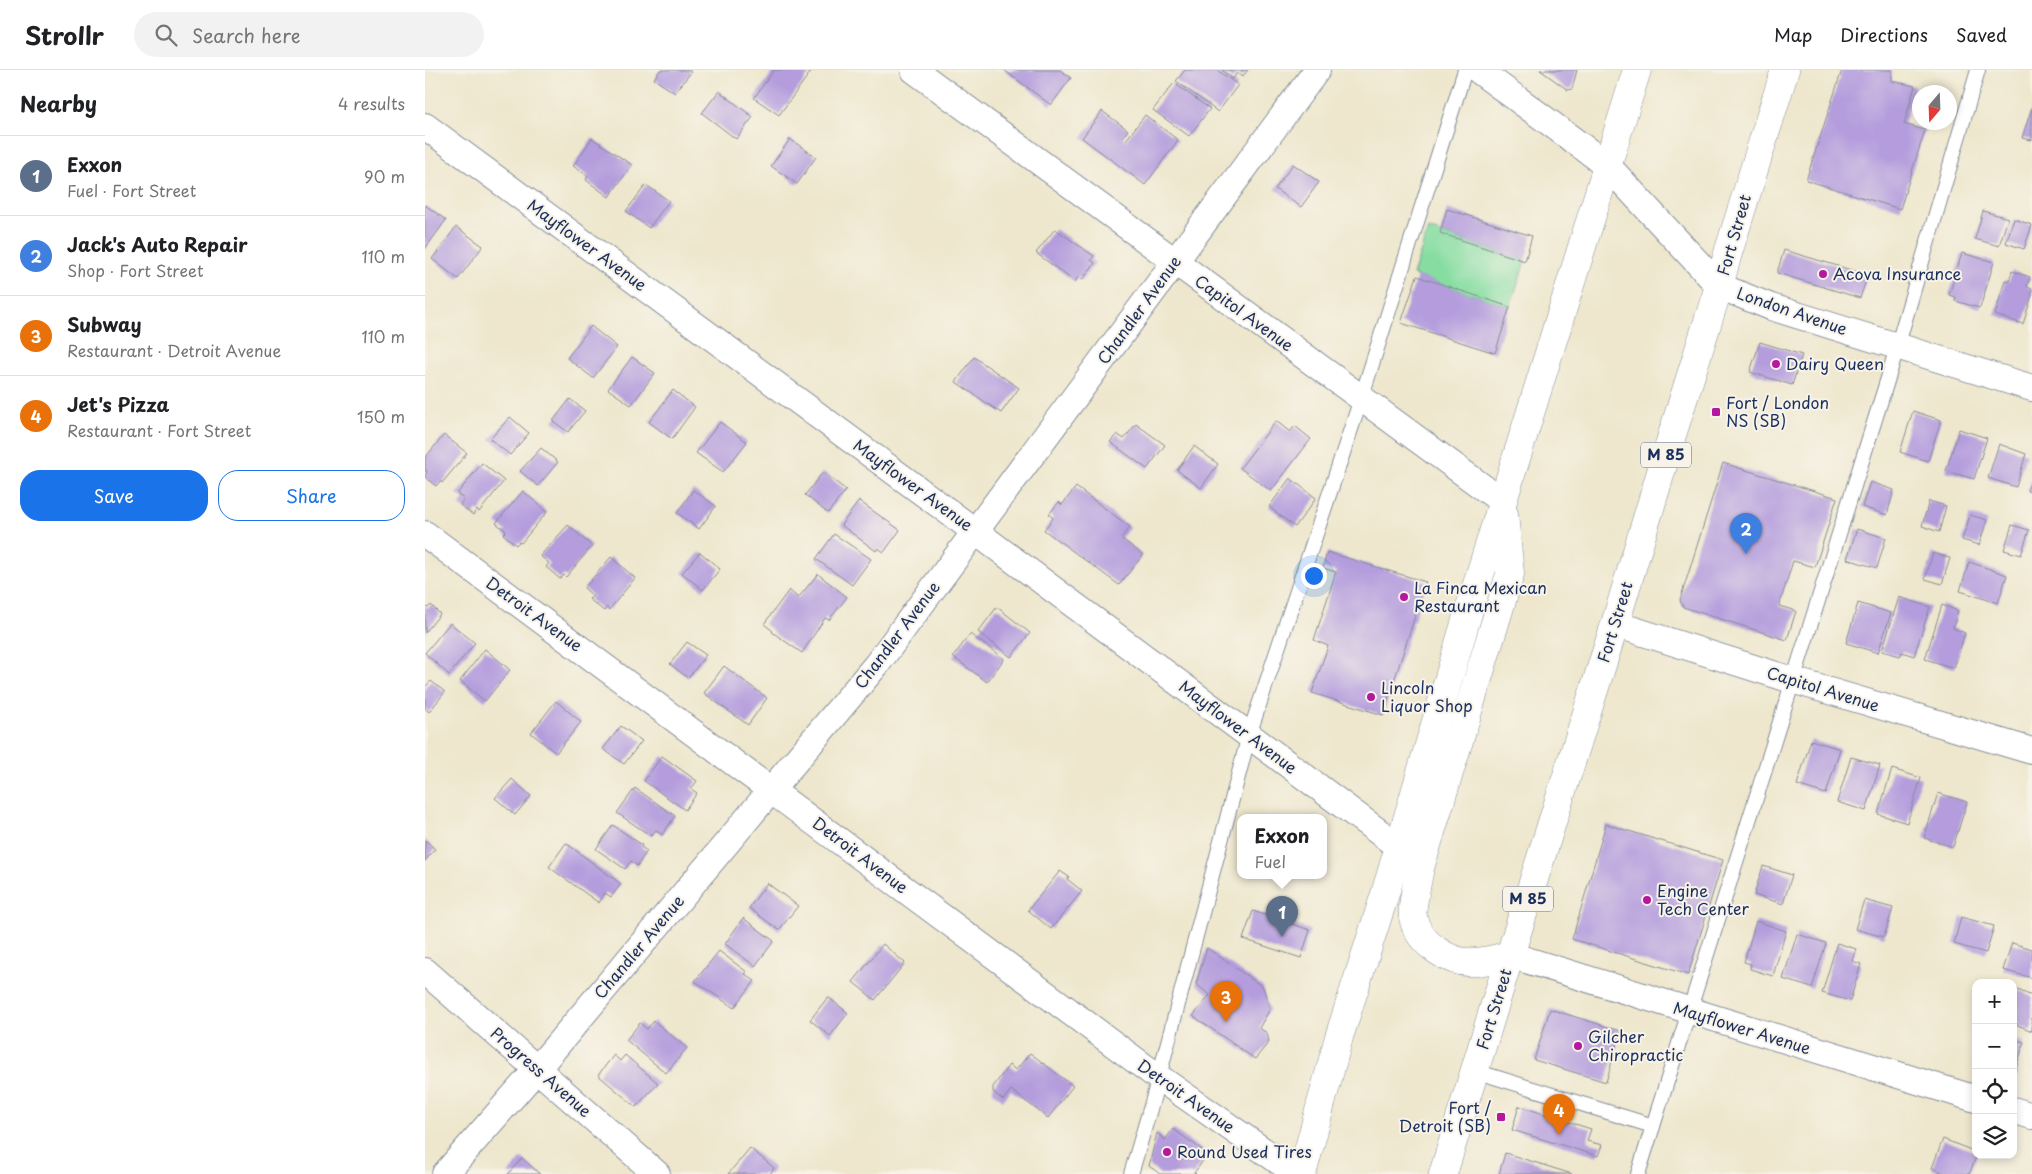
<!DOCTYPE html>
<html lang="en">
<head>
<meta charset="utf-8">
<style>
  body { margin:0; font-family:"Playpen Sans",sans-serif; background:#f2f2f2; color:#202124 }
  .controls { position:absolute; right:15px; bottom:15px; display:grid; overflow:hidden; border-radius:10px; box-shadow:0 2px 8px #0003 }
  .controls button { width:45px; height:45px; display:grid; place-items:center; padding:0; border:0; border-bottom:1px solid #e0e0e0; background:#fff; color:#202124; font:25px sans-serif }
  .compass { position:absolute; left:1487px; top:15px; width:45px; height:45px; border-radius:50%; background:#fff; box-shadow:0 2px 8px #0003; rotate:199deg }
  .you { position:absolute; left:888px; top:505px; width:18px; height:18px; margin:-12px; border:4px solid #fff; border-radius:50%; background:#1a73e8; box-shadow:0 0 0 8px #1a73e833 }
  .badge { display:grid; place-items:center; width:32px; height:32px; border-radius:50%; background:#1a73e8; color:#fff; font-size:16px; font-weight:700 }
  .pin { position:absolute; translate:-50% -41px; filter:drop-shadow(0 1px 2px #0008) }
  .pin::after { content:''; position:absolute; top:26px; width:18px; height:15px; background:inherit; clip-path:polygon(0 0,100% 0,50% 100%) }
  .popup { position:absolute; left:812px; top:744px; width:90px; height:65px; box-sizing:border-box; display:grid; place-content:center; border-radius:10px; background:#fff; filter:drop-shadow(0 1px 4px #0005); font-size:16px; white-space:nowrap; color:#757577 }
  .popup b { font-size:19px; color:#202124 }
  .popup::after { content:''; position:absolute; left:50%; top:100%; margin-left:-10px; border:10px solid transparent; border-top-color:#fff }
  .list { margin:0; padding:0; list-style:none }
  h2 { display:flex; justify-content:space-between; align-items:center; height:65px; margin:0; padding:0 20px; font-size:21px }
  h2 small { font-size:16px; font-weight:400; color:#757577 }
  .list li { display:grid; grid-template-columns:32px 1fr auto; gap:15px; align-items:center; box-sizing:border-box; height:80px; padding:0 20px; border-top:1px solid #e0e0e0 }
  .list b { display:block; font-size:19px; white-space:nowrap }
  .list p { margin:0; font-size:16px; white-space:nowrap; color:#757577 }
  .list em { font-size:16px; font-style:normal; color:#757577 }
  .actions { display:flex; gap:10px; padding:15px 20px }
  .actions a { flex:1; padding:11px 0; border:1px solid #1a73e8; border-radius:20px; text-align:center; font-size:18px; color:#1a73e8 }
  .actions .main { background:#1a73e8; color:#fff }
  .icon { flex:none; width:28px; height:28px; fill:none; stroke:currentColor; stroke-width:2; stroke-linecap:round; stroke-linejoin:round }
  .map { position:relative; flex:none; width:1607px; height:1104px; overflow:hidden }
  header { display:flex; align-items:center; gap:30px; box-sizing:border-box; height:70px; padding:0 25px; background:#fff; border-bottom:1px solid #e0e0e0 }
  header strong { font-size:24px }
  nav { display:flex; gap:28px; margin-inline-start:auto; font-size:18px }
  .search { width:350px; height:45px; background:#f2f2f2; display:flex; align-items:center; gap:12px; box-sizing:border-box; padding:0 18px; border-radius:28px; color:#757577; font-size:19px }
  main { display:flex }
  aside { flex:1; background:#fff }
  .map>svg:first-child { display:block }
  .green { fill:#85dda1; stroke:#508680 }
  .building { fill:#b49cdd }
  .lines { fill:none; stroke-linecap:round; stroke-linejoin:round }
  .service-casing { stroke:#848b96; stroke-width:16 }
  .minor-casing { stroke:#848b96; stroke-width:28 }
  .primary-casing { stroke:#848b96; stroke-width:29 }
  .service { stroke:#fff; stroke-width:14 }
  .minor { stroke:#fff; stroke-width:26 }
  .primary { stroke:#fff; stroke-width:28 }
  .poi-dot { fill:#b5179e; stroke:#f7f3e8; stroke-width:2 }
  .labels { text-anchor:middle; stroke-width:4; stroke-linejoin:round; paint-order:stroke }
  .shield { fill:#f7f3e8; stroke:#5d6a87; stroke-width:1 }
  .shield-label { font-size:15px; font-weight:bold; fill:#1b2f5e }
  .street-label { font-size:16px; fill:#1b2f5e; stroke:#f7f3e8 }
  .poi-label { font-size:16px; fill:#1b2f5e; stroke:#f7f3e8; text-anchor:start }
</style>
</head>
<body>
<header>
<strong>Strollr</strong>
<div class="search"><svg class="icon" aria-label="search" viewBox="0 0 24 24"><circle cx="10" cy="10" r="6"/><path d="M15 15l6 6"/></svg>Search here</div>
<nav><a>Map</a><a>Directions</a><a>Saved</a></nav>
</header>
<main>
<aside>
<h2>Nearby<small>4 results</small></h2>
<ul class="list">
<li><span class="badge" style="background:#5c6f8a">1</span><div><b>Exxon</b><p>Fuel · Fort Street</p></div><em>90 m</em></li>
<li><span class="badge" style="background:#3f7fe0">2</span><div><b>Jack's Auto Repair</b><p>Shop · Fort Street</p></div><em>110 m</em></li>
<li><span class="badge" style="background:#e8710a">3</span><div><b>Subway</b><p>Restaurant · Detroit Avenue</p></div><em>110 m</em></li>
<li><span class="badge" style="background:#e8710a">4</span><div><b>Jet's Pizza</b><p>Restaurant · Fort Street</p></div><em>150 m</em></li>
</ul>
<div class="actions"><a class="main">Save</a><a>Share</a></div>
</aside>
<div class="map">
<svg width="1607" height="1104" viewBox="0 0 1607 1104">
  <rect width="100%" height="100%" fill="#f7f3e8"/>
  <filter id="ink" filterUnits="userSpaceOnUse"><feTurbulence type="fractalNoise" baseFrequency=".02" numOctaves="2"/><feDisplacementMap in="SourceGraphic" scale="10" xChannelSelector="R" yChannelSelector="G"/><feConvolveMatrix kernelMatrix="1 2 1 2 8 2 1 2 1" color-interpolation-filters="sRGB"/></filter>
  <filter id="wash" filterUnits="userSpaceOnUse"><feTurbulence type="fractalNoise" baseFrequency=".0096" numOctaves="4" result="noise"/><feDisplacementMap in="SourceGraphic" scale="20" xChannelSelector="R" yChannelSelector="G"/><feGaussianBlur stdDeviation="1.12" result="paint"/><feColorMatrix in="noise" values="0 0 0 0 0 0 0 0 0 0 0 0 0 0 0 0 0 1.4 0 .05"/><feComposite in="paint" operator="in"/></filter>
  <g filter="url(#wash)">
    <rect width="100%" height="100%" fill="#eee7cd"/>
    <polygon class="green" points="1003,159 1100,191 1085,237 988,205"/>
    <g id="blocks">
      <g class="building">
        <polygon points="235,0 264,0 266,2 250,23 229,9"/>
        <polygon points="349,0 387,0 354,45 329,28"/>
        <polygon points="579,0 635,0 646,8 626,35"/>
        <polygon points="760,0 792,0 813,15 793,42 751,11"/>
        <polygon points="797,0 823,0 817,7 812,3 808,9"/>
        <polygon points="1115,0 1152,0 1147,19 1143,20"/>
        <polygon points="1417,0 1467,0 1467,11 1490,16 1479,54 1500,60 1475,139 1381,110"/>
        <polygon points="749,13 785,39 764,66 728,40"/>
        <polygon points="294,21 328,47 311,69 277,43"/>
        <polygon points="1607,37 1607,70 1597,68"/>
        <polygon points="677,41 703,60 698,67 701,70 720,45 753,70 720,115 657,68"/>
        <polygon points="167,68 207,95 184,127 161,110 163,106 148,96"/>
        <polygon points="365,69 391,87 372,114 346,96"/>
        <polygon points="868,94 894,112 876,137 850,119"/>
        <polygon points="221,115 244,131 224,158 201,141"/>
        <polygon points="0,135 21,150 0,179"/>
        <polygon points="1022,139 1107,166 1100,191 1015,163"/>
        <polygon points="1558,141 1583,148 1574,176 1550,169"/>
        <polygon points="1589,149 1607,155 1599,179 1581,173"/>
        <polygon points="31,157 58,176 33,209 7,189"/>
        <polygon points="630,159 669,186 666,190 670,193 657,210 653,207 650,212 611,183"/>
        <polygon points="1359,180 1443,205 1435,228 1352,203"/>
        <polygon points="1537,183 1569,192 1555,238 1530,231 1531,227 1524,225"/>
        <polygon points="1587,201 1605,207 1602,217 1607,219 1607,225 1598,254 1570,245 1580,210 1584,211"/>
        <polygon points="992,206 1085,237 1070,283 976,253"/>
        <polygon points="166,256 192,277 168,308 142,288"/>
        <polygon points="1335,272 1377,285 1367,315 1325,302"/>
        <polygon points="207,287 230,303 206,335 183,319"/>
        <polygon points="549,287 594,318 576,343 531,312"/>
        <polygon points="248,320 270,337 247,369 224,352"/>
        <polygon points="145,329 160,341 143,362 128,351"/>
        <polygon points="1488,341 1516,350 1503,391 1475,382"/>
        <polygon points="85,347 104,363 85,385 65,369"/>
        <polygon points="851,351 865,362 870,356 886,369 846,421 815,398"/>
        <polygon points="295,352 322,372 298,402 271,383"/>
        <polygon points="711,354 740,375 722,399 685,372 692,364 699,369"/>
        <polygon points="1534,359 1562,368 1549,409 1521,401"/>
        <polygon points="19,365 42,383 17,413 15,411 11,416 0,407 2,401 0,400 0,388"/>
        <polygon points="1574,374 1601,384 1591,417 1563,408"/>
        <polygon points="769,376 793,394 776,418 752,400"/>
        <polygon points="116,378 133,392 113,416 95,401"/>
        <polygon points="57,393 79,411 54,442 52,439 48,445 35,435 39,429 32,424"/>
        <polygon points="1298,393 1412,428 1390,497 1368,491 1354,536 1371,541 1362,570 1258,537 1255,530"/>
        <polygon points="398,402 421,420 403,443 380,425"/>
        <polygon points="865,408 891,428 870,457 844,437"/>
        <polygon points="1607,408 1607,422 1602,421"/>
        <polygon points="1445,412 1469,420 1462,445 1437,437"/>
        <polygon points="651,417 705,457 696,468 718,485 694,515 619,460 628,448 624,444 634,432 637,435"/>
        <polygon points="268,420 291,436 274,459 252,443"/>
        <polygon points="98,421 122,442 96,473 94,472 91,475 78,464 81,461 71,453"/>
        <polygon points="434,431 475,460 459,482 453,478 451,481 416,455"/>
        <polygon points="1504,431 1521,436 1514,462 1497,456"/>
        <polygon points="1545,445 1562,450 1554,475 1537,470"/>
        <polygon points="143,455 167,476 141,507 139,505 135,509 121,497 124,493 115,486"/>
        <polygon points="1587,455 1604,460 1596,485 1579,480"/>
        <polygon points="1432,459 1461,468 1452,498 1422,489"/>
        <polygon points="409,464 446,489 427,515 391,489"/>
        <polygon points="275,482 295,499 278,520 257,503"/>
        <polygon points="902,482 1001,512 958,645 887,623 903,576 889,570 911,502 898,498"/>
        <polygon points="1508,483 1525,488 1517,514 1500,509"/>
        <polygon points="186,487 210,508 184,540 182,537 179,541 164,529 168,526 159,518"/>
        <polygon points="1544,492 1582,505 1573,533 1535,521"/>
        <polygon points="393,504 422,527 404,550 400,548 377,583 347,562 348,561 339,554 364,520 373,528"/>
        <polygon points="1474,527 1505,537 1489,586 1477,582 1475,586 1457,581"/>
        <polygon points="1433,533 1466,543 1453,583 1421,573"/>
        <polygon points="6,535 15,544 0,563 0,536 3,538"/>
        <polygon points="1517,535 1533,541 1528,558 1540,563 1529,598 1500,589"/>
        <polygon points="572,537 605,563 586,587 553,562"/>
        <polygon points="25,553 50,573 24,605 0,583"/>
        <polygon points="545,564 579,589 562,612 528,587"/>
        <polygon points="262,572 281,585 263,608 245,594"/>
        <polygon points="60,579 85,600 60,631 35,611"/>
        <polygon points="299,596 342,628 323,655 279,623"/>
        <polygon points="6,611 20,622 4,642 0,638 0,617"/>
        <polygon points="131,631 156,652 131,683 106,663"/>
        <polygon points="196,656 217,671 199,694 178,679"/>
        <polygon points="1386,670 1415,679 1401,724 1372,715"/>
        <polygon points="237,686 272,711 266,719 272,723 260,740 219,711"/>
        <polygon points="1426,687 1455,695 1441,741 1412,732"/>
        <polygon points="1467,699 1496,708 1482,753 1453,744"/>
        <polygon points="87,709 106,726 90,745 70,728"/>
        <polygon points="210,718 250,746 237,765 231,760 226,766 192,743"/>
        <polygon points="1513,723 1542,732 1528,777 1499,768"/>
        <polygon points="1181,754 1298,790 1263,905 1147,869"/>
        <polygon points="188,755 217,775 216,777 222,781 212,796 206,791 200,799 171,779"/>
        <polygon points="0,770 10,779 0,791"/>
        <polygon points="141,773 196,814 186,827 180,823 174,833 124,797"/>
        <polygon points="1338,796 1367,805 1358,834 1329,825"/>
        <polygon points="635,801 644,807 642,809 657,821 626,859 603,840"/>
        <polygon points="342,813 373,836 354,860 324,838"/>
        <polygon points="1439,830 1468,838 1459,867 1430,859"/>
        <polygon points="828,841 885,860 876,888 818,869"/>
        <polygon points="1536,847 1569,856 1561,883 1529,874"/>
        <polygon points="318,848 349,871 330,896 300,874"/>
        <polygon points="1331,851 1361,861 1348,906 1325,899 1326,894 1319,892"/>
        <polygon points="1372,864 1401,873 1387,918 1358,909"/>
        <polygon points="1412,873 1431,879 1427,891 1436,894 1425,931 1397,923"/>
        <polygon points="1587,873 1607,879 1607,908 1578,900"/>
        <polygon points="458,874 480,893 450,930 428,912"/>
        <polygon points="782,878 838,917 845,939 834,958 842,963 844,972 830,989 768,946 785,925 771,914"/>
        <polygon points="294,881 322,902 320,904 330,911 309,938 270,911"/>
        <polygon points="1588,918 1607,926 1607,961 1588,953"/>
        <polygon points="403,927 423,943 405,966 385,950"/>
        <polygon points="1125,939 1196,961 1181,1012 1109,990"/>
        <polygon points="229,951 262,978 241,1003 201,970 215,953 222,959"/>
        <polygon points="1588,969 1599,972 1590,1002 1588,1002"/>
        <polygon points="605,983 648,1016 623,1048 586,1020 578,1030 568,1022 568,1017 584,995 591,1000"/>
        <polygon points="189,985 195,991 200,985 233,1013 211,1037 173,1005"/>
        <polygon points="1094,1036 1166,1059 1162,1071 1177,1075 1173,1086 1087,1060"/>
        <polygon points="748,1059 783,1084 769,1103 771,1104 735,1104 724,1096 732,1063 740,1070"/>
        <polygon points="1518,1069 1551,1082 1552,1085 1544,1104 1521,1104 1507,1098"/>
        <polygon points="325,1078 349,1098 345,1104 303,1104"/>
        <polygon points="1080,1083 1147,1104 1074,1104"/>
        <polygon points="97,1088 115,1104 83,1104"/>
      </g>
    </g>
  </g>
  <g filter="url(#ink)">
    <use href="#blocks" fill-opacity="0" stroke="#848b96" stroke-width="1"/>
    <g class="lines">
      <defs>
        <g id="service">
          <polyline points="1050,1001 1228,1056"/>
          <polyline points="706,1104 728,1029 824,665 936,329 1040,0"/>
          <polyline points="1213,1104 1463,308 1553,0"/>
        </g>
        <g id="minor">
          <polyline points="489,0 1078,432"/>
          <polyline points="1053,0 1182,95 1294,216 1346,237 1607,318"/>
          <polyline points="0,56 551,462 974,777"/>
          <polyline points="0,464 733,1007 872,1104"/>
          <polyline points="1190,554 1367,610 1607,681"/>
          <polyline points="1085,885 1551,1029"/>
          <polyline points="0,901 232,1104"/>
          <polyline points="1588,1040 1607,1046"/>
          <polyline points="20,1104 112,999 452,594 892,0"/>
        </g>
        <g id="primary">
          <path d="M1079 444 1085 504 995 798C993 809 986 838 988 847 993 873 1025 895 1051 892 1062 891 1074 888 1085 885"/>
          <polyline points="877,1104 914,967 960,824 1044,540 1212,0"/>
          <polyline points="1018,1104 1085,885 1190,554 1248,362 1294,216 1303,183 1360,0"/>
        </g>
      </defs>
      <use href="#service" class="service-casing"/>
      <use href="#minor" class="minor-casing"/>
      <use href="#primary" class="primary-casing"/>
      <use href="#service" class="service"/>
      <use href="#minor" class="minor"/>
      <use href="#primary" class="primary"/>
    </g>
  </g>
  <g class="poi-dot">
    <circle cx="1398" cy="204" r="5"/>
    <circle cx="1351" cy="294" r="5"/>
    <rect x="1286" y="337" width="10" height="10" rx="2.5"/>
    <circle cx="979" cy="527" r="5"/>
    <circle cx="946" cy="627" r="5"/>
    <circle cx="1222" cy="830" r="5"/>
    <circle cx="1153" cy="976" r="5"/>
    <rect x="1071" y="1042" width="10" height="10" rx="2.5"/>
    <circle cx="742" cy="1082" r="5"/>
  </g>
  <g class="labels">
    <g class="shield">
      <rect x="1216" y="372.5" width="50" height="25" rx="4"/>
      <rect x="1078" y="816.5" width="50" height="25" rx="4"/>
    </g>
    <g class="shield-label">
      <text x="1241" y="390">M 85</text>
      <text x="1103" y="834">M 85</text>
    </g>
    <g class="street-label">
      <text transform="translate(1309 165) rotate(-74)" y="6">Fort Street</text>
      <text transform="translate(162 175) rotate(36)" y="6">Mayflower Avenue</text>
      <text transform="translate(714 240) rotate(-54)" y="6">Chandler Avenue</text>
      <text transform="translate(1367 241) rotate(19)" y="6">London Avenue</text>
      <text transform="translate(819 243) rotate(36)" y="6">Capitol Avenue</text>
      <text transform="translate(488 415) rotate(36)" y="6">Mayflower Avenue</text>
      <text transform="translate(109 544) rotate(36)" y="6">Detroit Avenue</text>
      <text transform="translate(1190 552) rotate(-73)" y="6">Fort Street</text>
      <text transform="translate(472 565) rotate(-53)" y="6">Chandler Avenue</text>
      <text transform="translate(1398 619) rotate(17)" y="6">Capitol Avenue</text>
      <text transform="translate(813 657) rotate(37)" y="6">Mayflower Avenue</text>
      <text transform="translate(435 785) rotate(37)" y="6">Detroit Avenue</text>
      <text transform="translate(214 877) rotate(-50)" y="6">Chandler Avenue</text>
      <text transform="translate(1069 939) rotate(-73)" y="6">Fort Street</text>
      <text transform="translate(1317 958) rotate(17)" y="6">Mayflower Avenue</text>
      <text transform="translate(116 1002) rotate(41)" y="6">Progress Avenue</text>
      <text transform="translate(761 1026) rotate(35)" y="6">Detroit Avenue</text>
    </g>
    <g class="poi-label">
      <text x="1408" y="210">Acova Insurance</text>
      <text x="1361" y="300">Dairy Queen</text>
      <text x="1301" y="339">Fort / London<tspan x="1301" dy="18">NS (SB)</tspan></text>
      <text x="989" y="524">La Finca Mexican<tspan x="989" dy="18">Restaurant</tspan></text>
      <text x="956" y="624">Lincoln<tspan x="956" dy="18">Liquor Shop</tspan></text>
      <text x="1232" y="827">Engine<tspan x="1232" dy="18">Tech Center</tspan></text>
      <text x="1163" y="973">Gilcher<tspan x="1163" dy="18">Chiropractic</tspan></text>
      <text x="1066" y="1044" text-anchor="end">Fort /<tspan x="1066" dy="18">Detroit (SB)</tspan></text>
      <text x="752" y="1088">Round Used Tires</text>
    </g>
  </g>
</svg>
<div class="controls">
<button>+</button>
<button>−</button>
<button><svg class="icon" aria-label="locate" viewBox="0 0 24 24"><circle cx="12" cy="12" r="6"/><path d="M12 2v4M12 18v4M2 12h4M18 12h4"/></svg></button>
<button><svg class="icon" aria-label="layers" viewBox="0 0 24 24"><path d="M12 4l9 5-9 5-9-5zM3 14l9 5 9-5"/></svg></button>
</div>
<svg class="compass" viewBox="-18 -18 36 36"><path d="M0-13l5 13h-10z" fill="#e53935"/><path d="M0 13l5-13h-10z" fill="#757577"/></svg>
<div class="you"></div>
<div class="pin badge" style="left:857px;top:867px;background:#5c6f8a">1</div>
<div class="popup"><b>Exxon</b>Fuel</div>
<div class="pin badge" style="left:1321px;top:484px;background:#3f7fe0">2</div>
<div class="pin badge" style="left:801px;top:952px;background:#e8710a">3</div>
<div class="pin badge" style="left:1134px;top:1065px;background:#e8710a">4</div>
</div>
</main>
</body>
</html>
